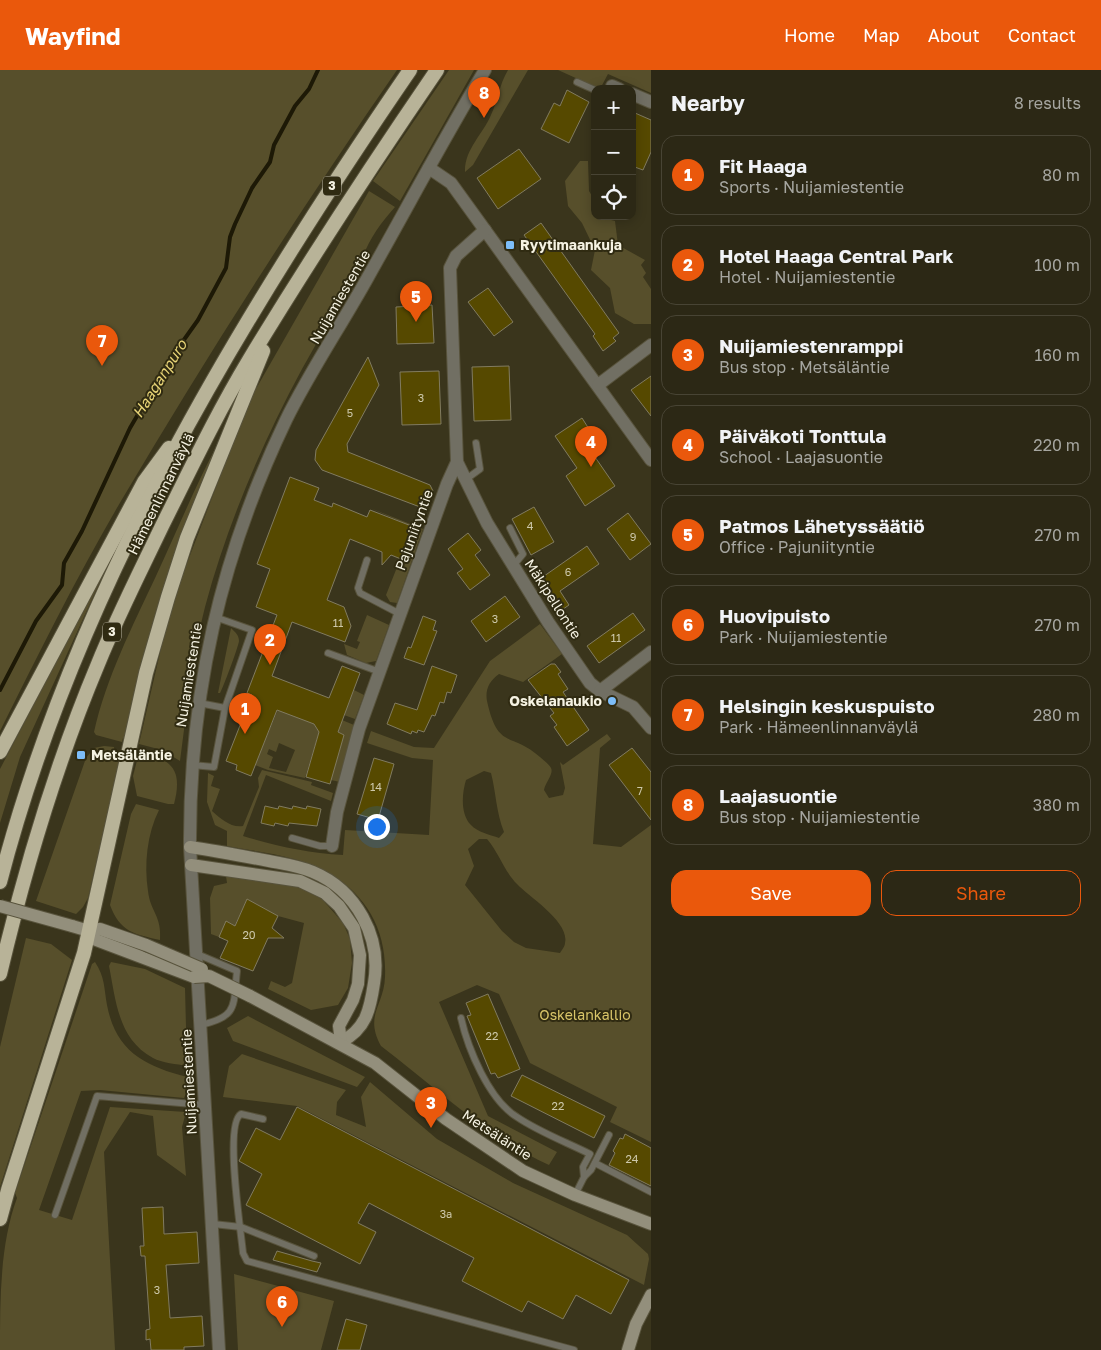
<!DOCTYPE html>
<html lang="en">
<head>
<meta charset="utf-8">
<style>
  body { margin:0; font-family:"Golos Text",sans-serif; background:#383422; color:#f1f3f6 }
  .controls { position:absolute; right:15px; top:15px; display:grid; overflow:hidden; border-radius:10px; box-shadow:0 2px 12px #0003 }
  .controls button { width:45px; height:45px; display:grid; place-items:center; padding:0; border:0; border-bottom:1px solid #484434; background:#2c2815; color:#f1f3f6; font:25px sans-serif }
  .you { position:absolute; left:376px; top:756px; width:18px; height:18px; margin:-12px; border:4px solid #fff; border-radius:50%; background:#1a73e8; box-shadow:0 0 0 8px #1a73e833 }
  .badge { display:grid; place-items:center; width:32px; height:32px; border-radius:50%; background:#ea580c; color:#fff; font-size:16px; font-weight:700 }
  .pin { position:absolute; translate:-50% -41px; filter:drop-shadow(0 1px 2px #0008) }
  .pin::after { content:''; position:absolute; top:26px; width:18px; height:15px; background:inherit; clip-path:polygon(0 0,100% 0,50% 100%) }
  .list { margin:0; padding:0; list-style:none }
  h2 { display:flex; justify-content:space-between; align-items:center; height:65px; margin:0; padding:0 20px; font-size:21px }
  h2 small { font-size:16px; font-weight:400; color:#a6a6a0 }
  .list li { display:grid; grid-template-columns:32px 1fr auto; gap:15px; align-items:center; box-sizing:border-box; height:80px; margin:0 10px 10px; padding:0 10px; border:1px solid #484434; border-radius:15px }
  .list b { display:block; font-size:19px; white-space:nowrap }
  .list p { margin:0; font-size:16px; white-space:nowrap; color:#a6a6a0 }
  .list em { font-size:16px; font-style:normal; color:#a6a6a0 }
  .actions { display:flex; gap:10px; padding:15px 20px }
  .actions a { flex:1; padding:11px 0; border:1px solid #ea580c; border-radius:15px; text-align:center; font-size:18px; color:#ea580c }
  .actions .main { background:#ea580c; color:#fff }
  .icon { flex:none; width:28px; height:28px; fill:none; stroke:currentColor; stroke-width:2; stroke-linecap:round; stroke-linejoin:round }
  .map { position:relative; flex:none; width:651px; height:1280px; overflow:hidden }
  header { display:flex; align-items:center; gap:30px; box-sizing:border-box; height:70px; padding:0 25px; background:#ea580c; color:#fff }
  header strong { font-size:24px }
  nav { display:flex; gap:28px; margin-inline-start:auto; font-size:18px }
  main { display:flex }
  aside { flex:1; background:#2c2815 }
  .map>svg:first-child { display:block }
  .green { fill:#574f2b; fill-rule:evenodd }
  .lines { fill:none; stroke-linecap:round; stroke-linejoin:round }
  .stream { stroke:#1d1906; stroke-width:4 }
  .building { fill:#564900; stroke:#817b60 }
  .service-casing { stroke:#58533c; stroke-width:8 }
  .minor-casing { stroke:#58533c; stroke-width:14 }
  .tertiary-casing { stroke:#58533c; stroke-width:14 }
  .secondary-casing { stroke:#58533c; stroke-width:14 }
  .trunk-casing { stroke:#58533c; stroke-width:16 }
  .service { stroke:#716f63; stroke-width:6 }
  .minor { stroke:#716f63; stroke-width:12 }
  .tertiary { stroke:#716f63; stroke-width:12 }
  .secondary { stroke:#938f7c; stroke-width:12 }
  .trunk { stroke:#b8b398; stroke-width:14 }
  .secondary-bridge-casing { stroke:#58533c; stroke-width:14; stroke-linecap:butt }
  .secondary-bridge { stroke:#938f7c; stroke-width:12 }
  .poi-dot { fill:#7dbef9; stroke:#302b12; stroke-width:2 }
  .labels { text-anchor:middle; stroke-width:4; stroke-linejoin:round; paint-order:stroke }
  .number-label { font-size:11px; fill:#cdc8aa }
  .shield { fill:#302b12; stroke:#bab6a4; stroke-width:1 }
  .shield-label { font-size:12px; font-weight:bold; fill:#f5f2e2 }
  .poi-label { font-size:14px; font-weight:bold; fill:#f5f2e2; stroke:#302b12; text-anchor:start }
  .street-label { font-size:14px; fill:#f5f2e2; stroke:#302b12 }
  .park-label { font-size:14px; fill:#d9c569; stroke:#302b12 }
  .water-label { font-size:15px; font-style:italic; fill:#e8d477; stroke:#302b12 }
</style>
</head>
<body>
<header>
<strong>Wayfind</strong>
<nav><a>Home</a><a>Map</a><a>About</a><a>Contact</a></nav>
</header>
<main>
<div class="map">
<svg width="651" height="1280" viewBox="0 0 651 1280">
  <rect width="100%" height="100%" fill="#3a351c"/>
  <g class="green">
    <path d="M0 0H397C300 140 208 284 121 431 77 506 39 583 0 661Z"/>
    <polygon points="449,0 474,0 400,131 373,111"/>
    <path d="M508 0H528L473 95 465 102C464 80 483 64 491 45 498 30 499 15 508 0Z"/>
    <polygon points="558,0 651,0 651,23 608,4 600,19"/>
    <polygon points="580,91 588,91 589,121 595,131 595,146 615,151 618,175 645,190 641,195 646,203 643,207 651,219 651,254 634,254 615,243 610,218 591,200 595,180 582,153 568,136 565,111"/>
    <path d="M369 121 395 137C378 156 364 176 359 201 341 233 320 266 302 299 262 373 227 455 205 537 192 587 187 639 180 691L162 680 139 674 165 561 184 501 249 331Z"/>
    <path d="M216 377 171 500 125 670 123 668 122 672 96 665 94 662C106 608 133 555 156 506 176 463 194 419 216 377Z"/>
    <polygon points="370,438 423,459 397,533 390,532 386,525 413,457"/>
    <polygon points="109,492 20,687 0,753 0,699"/>
    <polygon points="367,545 389,555 376,591 366,593 347,585 344,574 357,579 360,572 357,571"/>
    <path d="M540 554 562 584 523 612 499 604C489 611 485 620 487 631 498 681 511 661 540 687 543 690 549 694 551 698 554 704 545 713 544 720L549 728 563 725 565 718 560 692 563 695 607 664 611 669 600 678 593 774 621 777 651 755V1072L610 1052 617 1037 530 993 499 924 477 915 439 932 488 1046 557 1082 549 1095C486 1066 436 1018 381 976 364 945 384 936 385 907 387 862 368 826 329 803 302 786 258 782 227 776V761L215 755 207 732 208 703 214 706 211 716 220 719 212 741C221 749 231 758 243 756L259 717 258 708 262 700 312 712 311 715 333 723 331 731 266 705 243 766C276 776 308 783 343 785L345 760 429 765 433 690 412 688 367 673 371 661 414 677 434 678 490 591ZM484 701 491 703C496 722 496 742 504 762L499 768C491 765 477 762 471 755 460 744 462 723 466 710ZM479 769H487C499 783 504 801 517 814 529 827 570 852 565 873 565 876 562 880 560 883L526 878 514 872 502 861 465 815 474 796 468 779Z"/>
    <path d="M231 558C235 562 239 565 239 571 239 575 222 621 220 623H218Z"/>
    <polygon points="354,620 364,625 355,649 344,645"/>
    <path d="M279 637 314 654 319 662 305 708 268 700 255 695ZM279 673 295 680 286 702 269 698 273 687 267 684 269 679 276 682Z"/>
    <polygon points="342,650 354,655 340,712 331,710 344,665 338,662"/>
    <polygon points="104,676 114,677 115,686 122,682 88,828 83,837 76,844 36,831 86,688 94,678"/>
    <path d="M139 683C172 688 183 700 174 734H168L137 726 133 706Z"/>
    <path d="M136 734 159 740C147 764 144 794 148 821 150 841 162 846 160 870 134 864 120 862 110 835L131 744Z"/>
    <polygon points="226,806 301,817 322,829 343,853 350,869 352,893 348,918 338,935 311,940 268,919 271,911 285,917 292,913 304,853 278,846 247,829 233,859 231,858 232,854 226,852 219,867 211,864 210,828 214,816 227,813"/>
    <polygon points="26,868 51,874 72,890 0,1117 0,977"/>
    <path d="M95 892C105 907 104 918 107 935 116 982 145 996 187 1007L188 1019 184 1028 100 1020 81 1021 39 1140 72 1150 110 1037 186 1042 182 1057 186 1106 157 1085 153 1046 130 1042 104 1082 115 1280H0C0 1229 0 1174 17 1128L15 1123 92 894Z"/>
    <path d="M111 892 145 899 185 918 187 996C177 994 162 993 153 988 118 969 116 931 109 896Z"/>
    <polygon points="248,946 365,1007 357,1017 233,971 227,958"/>
    <polygon points="242,984 346,1020 337,1032 336,1045 366,1057 361,1027 370,1012 437,1069 513,1113 627,1165 648,1184 649,1189 644,1215 297,1036 223,1027 229,996"/>
    <polygon points="234,1204 334,1231 321,1280 238,1280"/>
  </g>
  <g class="lines">
    <polyline class="stream" points="0,620 36,551 62,515 64,493 82,461 130,358 171,288 198,250 226,198 230,167 235,154 252,118 270,92 274,75 295,36 309,19 318,0"/>
  </g>
  <g class="building">
    <polygon points="567,20 589,32 569,73 541,59 554,33 560,36"/>
    <polygon points="635,43 651,50 651,82 643,100 632,96 632,50"/>
    <polygon points="519,79 541,109 498,139 477,108"/>
    <polygon points="541,153 619,263 613,268 616,271 603,281 593,266 595,264 524,165"/>
    <polygon points="488,218 513,252 494,266 468,232"/>
    <polygon points="432,235 434,273 397,274 396,237"/>
    <polygon points="368,287 379,315 347,374 348,382 430,415 433,421 424,426 420,437 322,400 315,390 316,380"/>
    <polygon points="509,296 511,350 474,351 472,297"/>
    <polygon points="439,301 441,354 402,355 400,302"/>
    <polygon points="651,306 651,346 631,320"/>
    <polygon points="582,348 603,381 595,387 615,416 585,436 566,406 577,398 555,366"/>
    <polygon points="290,407 319,418 314,430 332,437 333,433 367,447 370,440 414,457 401,489 391,485 382,495 382,482 350,469 327,530 344,537 351,556 345,572 292,552 272,606 329,628 342,596 360,603 338,662 344,665 330,714 306,707 319,662 314,654 277,640 251,706 236,700 237,695 226,691 252,625 247,623 277,545 256,537 270,499 257,494"/>
    <polygon points="534,437 554,472 531,485 512,449"/>
    <polygon points="628,443 651,474 630,490 607,459"/>
    <polygon points="468,463 481,480 475,485 490,505 470,520 457,503 463,499 448,479"/>
    <polygon points="587,476 599,494 560,521 569,535 559,542 537,511"/>
    <polygon points="505,526 520,547 486,572 471,551"/>
    <polygon points="633,543 645,560 599,593 587,576"/>
    <polygon points="423,546 436,551 433,560 437,561 424,595 404,588 408,577 411,578"/>
    <polygon points="551,594 555,594 561,602 558,604 568,619 563,622 589,660 567,676 554,657 557,655 550,646 554,643 528,610"/>
    <polygon points="432,596 457,605 451,623 447,622 444,633 440,632 435,646 432,645 424,662 418,660 417,663 412,661 411,664 387,654 395,633 417,640"/>
    <polygon points="632,678 651,702 651,750 609,695"/>
    <polygon points="374,688 394,694 378,750 357,744"/>
    <polygon points="265,736 278,739 279,736 292,739 293,736 306,739 307,736 321,739 317,756 289,753 288,756 275,753 274,756 261,753"/>
    <polygon points="247,829 278,846 272,858 284,868 268,868 253,901 220,888 228,871 219,867 226,851 235,856"/>
    <polygon points="488,924 520,999 498,1008 495,1003 491,1004 467,946 471,945 466,933"/>
    <polygon points="522,1005 605,1046 594,1068 511,1026"/>
    <polygon points="297,1037 629,1210 611,1244 576,1225 563,1249 528,1231 522,1242 462,1211 474,1188 369,1133 358,1153 376,1162 360,1194 246,1135 262,1104 239,1091 256,1058 280,1070"/>
    <polygon points="625,1064 651,1078 651,1116 609,1095 615,1083 613,1081 620,1068 623,1069"/>
    <polygon points="163,1137 164,1164 197,1162 199,1193 166,1195 170,1248 202,1246 204,1276 184,1277 184,1280 151,1280 150,1269 146,1270 146,1260 150,1259 145,1186 141,1186 140,1176 144,1176 142,1138"/>
    <polygon points="277,1181 312,1191 321,1193 317,1202 273,1190"/>
    <polygon points="346,1249 367,1255 360,1280 337,1280"/>
  </g>
  <g class="lines">
    <defs>
      <g id="service">
        <polyline points="577,12 595,20"/>
        <polyline points="465,410 480,399 476,373"/>
        <polyline points="510,458 523,484 513,496"/>
        <polyline points="367,490 358,518 360,523 400,544"/>
        <polyline points="328,583 380,602"/>
        <polyline points="199,633 225,638"/>
        <polyline points="192,695 214,697 225,638 252,560 215,547"/>
        <polyline points="292,768 320,776 332,776"/>
        <path d="M197 884 237 901C233 935 239 947 200 955"/>
        <path d="M461 948C468 979 489 1030 517 1047 539 1062 566 1072 590 1084L583 1097 584 1107"/>
        <path d="M263 1049 241 1044C224 1054 241 1161 243 1183L247 1191 574 1280"/>
        <polyline points="595,1093 651,1122"/>
        <polyline points="575,1125 584,1107 591,1100 609,1065"/>
        <polyline points="55,1145 97,1026 205,1035"/>
        <polyline points="213,1154 241,1157 314,1186"/>
      </g>
      <g id="minor">
        <polyline points="612,16 619,19"/>
        <polyline points="632,24 651,32"/>
        <polyline points="429,98 451,113 651,390"/>
        <polyline points="598,315 651,275"/>
        <polyline points="457,392 487,453 548,552 590,613 600,621 633,637 651,658"/>
        <polyline points="600,621 651,582"/>
        <polyline points="332,776 337,742 359,659 447,414 457,392 450,198 456,186 485,160"/>
      </g>
      <path id="tertiary" d="M219 1280 190 777C189 625 220 488 286 350 309 303 342 254 368 207 407 138 444 68 485 0"/>
      <g id="secondary">
        <path d="M190 777C217 781 243 786 269 791 284 794 299 796 313 802 356 820 382 867 374 913 370 940 366 959 341 972"/>
        <polyline points="191,795 300,811 325,823 339,836 354,858 360,885 358,914 353,930 339,956 341,972"/>
        <polyline points="72,856 89,861 100,859 146,875"/>
        <polyline points="89,861 96,870 194,907"/>
        <polyline points="250,926 375,993 446,1049 523,1101 575,1125 651,1154"/>
        <polyline points="628,1280 636,1254 651,1225"/>
      </g>
      <g id="trunk">
        <polyline points="0,682 144,412 169,378"/>
        <path d="M0 812C76 518 240 248 410 0"/>
        <path d="M0 904C25 798 56 694 98 594 117 547 140 502 162 456 190 400 217 343 249 290 309 191 372 95 437 0"/>
        <polyline points="0,1149 8,1120 84,883 146,603 168,527 187,468 263,281"/>
      </g>
    </defs>
    <use href="#service" class="service-casing"/>
    <use href="#minor" class="minor-casing"/>
    <use href="#tertiary" class="tertiary-casing"/>
    <use href="#secondary" class="secondary-casing"/>
    <use href="#trunk" class="trunk-casing"/>
    <use href="#service" class="service"/>
    <use href="#minor" class="minor"/>
    <use href="#tertiary" class="tertiary"/>
    <use href="#secondary" class="secondary"/>
    <use href="#trunk" class="trunk"/>
    <defs>
      <g id="secondary-bridge">
        <polyline points="0,836 72,856"/>
        <polyline points="146,875 202,899"/>
        <polyline points="194,907 209,906 250,926"/>
      </g>
    </defs>
    <use href="#secondary-bridge" class="secondary-bridge-casing"/>
    <use href="#secondary-bridge" class="secondary-bridge"/>
  </g>
  <g class="poi-dot">
    <rect x="505" y="170" width="10" height="10" rx="2.5"/>
    <circle cx="612" cy="631" r="5"/>
    <rect x="76" y="680" width="10" height="10" rx="2.5"/>
  </g>
  <g class="labels">
    <g class="number-label">
      <text x="421" y="332">3</text>
      <text x="350" y="347">5</text>
      <text x="530" y="460">4</text>
      <text x="633" y="471">9</text>
      <text x="568" y="506">6</text>
      <text x="495" y="553">3</text>
      <text x="338" y="557">11</text>
      <text x="616" y="572">11</text>
      <text x="376" y="721">14</text>
      <text x="640" y="725">7</text>
      <text x="249" y="869">20</text>
      <text x="492" y="970">22</text>
      <text x="558" y="1040">22</text>
      <text x="632" y="1093">24</text>
      <text x="446" y="1148">3a</text>
      <text x="157" y="1224">3</text>
    </g>
    <g class="shield">
      <rect x="323" y="106.5" width="18" height="19" rx="4"/>
      <rect x="103" y="552.5" width="18" height="19" rx="4"/>
    </g>
    <g class="shield-label">
      <text x="332" y="120">3</text>
      <text x="112" y="566">3</text>
    </g>
    <g class="poi-label">
      <text x="520" y="180">Ryytimaankuja</text>
      <text x="602" y="636" text-anchor="end">Oskelanaukio</text>
      <text x="91" y="690">Metsäläntie</text>
    </g>
    <g class="street-label">
      <text transform="translate(340 227) rotate(-60)" y="5">Nuijamiestentie</text>
      <text transform="translate(161 424) rotate(-64)" y="5">Hämeenlinnanväylä</text>
      <text transform="translate(414 460) rotate(-70)" y="5">Pajuniityntie</text>
      <text transform="translate(553 529) rotate(57)" y="5">Mäkipellontie</text>
      <text transform="translate(189 605) rotate(-81)" y="5">Nuijamiestentie</text>
      <text transform="translate(189 1012) rotate(-93)" y="5">Nuijamiestentie</text>
      <text transform="translate(497 1065) rotate(33)" y="5">Metsäläntie</text>
    </g>
    <g class="park-label">
      <text x="585" y="950">Oskelankallio</text>
    </g>
    <g class="water-label">
      <text transform="translate(160 309) rotate(-58)" y="5">Haaganpuro</text>
    </g>
  </g>
</svg>
<div class="controls">
<button>+</button>
<button>−</button>
<button><svg class="icon" aria-label="locate" viewBox="0 0 24 24"><circle cx="12" cy="12" r="6"/><path d="M12 2v4M12 18v4M2 12h4M18 12h4"/></svg></button>
</div>
<div class="you"></div>
<div class="pin badge" style="left:245px;top:664px">1</div>
<div class="pin badge" style="left:270px;top:595px">2</div>
<div class="pin badge" style="left:431px;top:1058px">3</div>
<div class="pin badge" style="left:591px;top:397px">4</div>
<div class="pin badge" style="left:416px;top:252px">5</div>
<div class="pin badge" style="left:282px;top:1257px">6</div>
<div class="pin badge" style="left:102px;top:296px">7</div>
<div class="pin badge" style="left:484px;top:48px">8</div>
</div>
<aside>
<h2>Nearby<small>8 results</small></h2>
<ul class="list">
<li><span class="badge">1</span><div><b>Fit Haaga</b><p>Sports · Nuijamiestentie</p></div><em>80 m</em></li>
<li><span class="badge">2</span><div><b>Hotel Haaga Central Park</b><p>Hotel · Nuijamiestentie</p></div><em>100 m</em></li>
<li><span class="badge">3</span><div><b>Nuijamiestenramppi</b><p>Bus stop · Metsäläntie</p></div><em>160 m</em></li>
<li><span class="badge">4</span><div><b>Päiväkoti Tonttula</b><p>School · Laajasuontie</p></div><em>220 m</em></li>
<li><span class="badge">5</span><div><b>Patmos Lähetyssäätiö</b><p>Office · Pajuniityntie</p></div><em>270 m</em></li>
<li><span class="badge">6</span><div><b>Huovipuisto</b><p>Park · Nuijamiestentie</p></div><em>270 m</em></li>
<li><span class="badge">7</span><div><b>Helsingin keskuspuisto</b><p>Park · Hämeenlinnanväylä</p></div><em>280 m</em></li>
<li><span class="badge">8</span><div><b>Laajasuontie</b><p>Bus stop · Nuijamiestentie</p></div><em>380 m</em></li>
</ul>
<div class="actions"><a class="main">Save</a><a>Share</a></div>
</aside>
</main>
</body>
</html>
